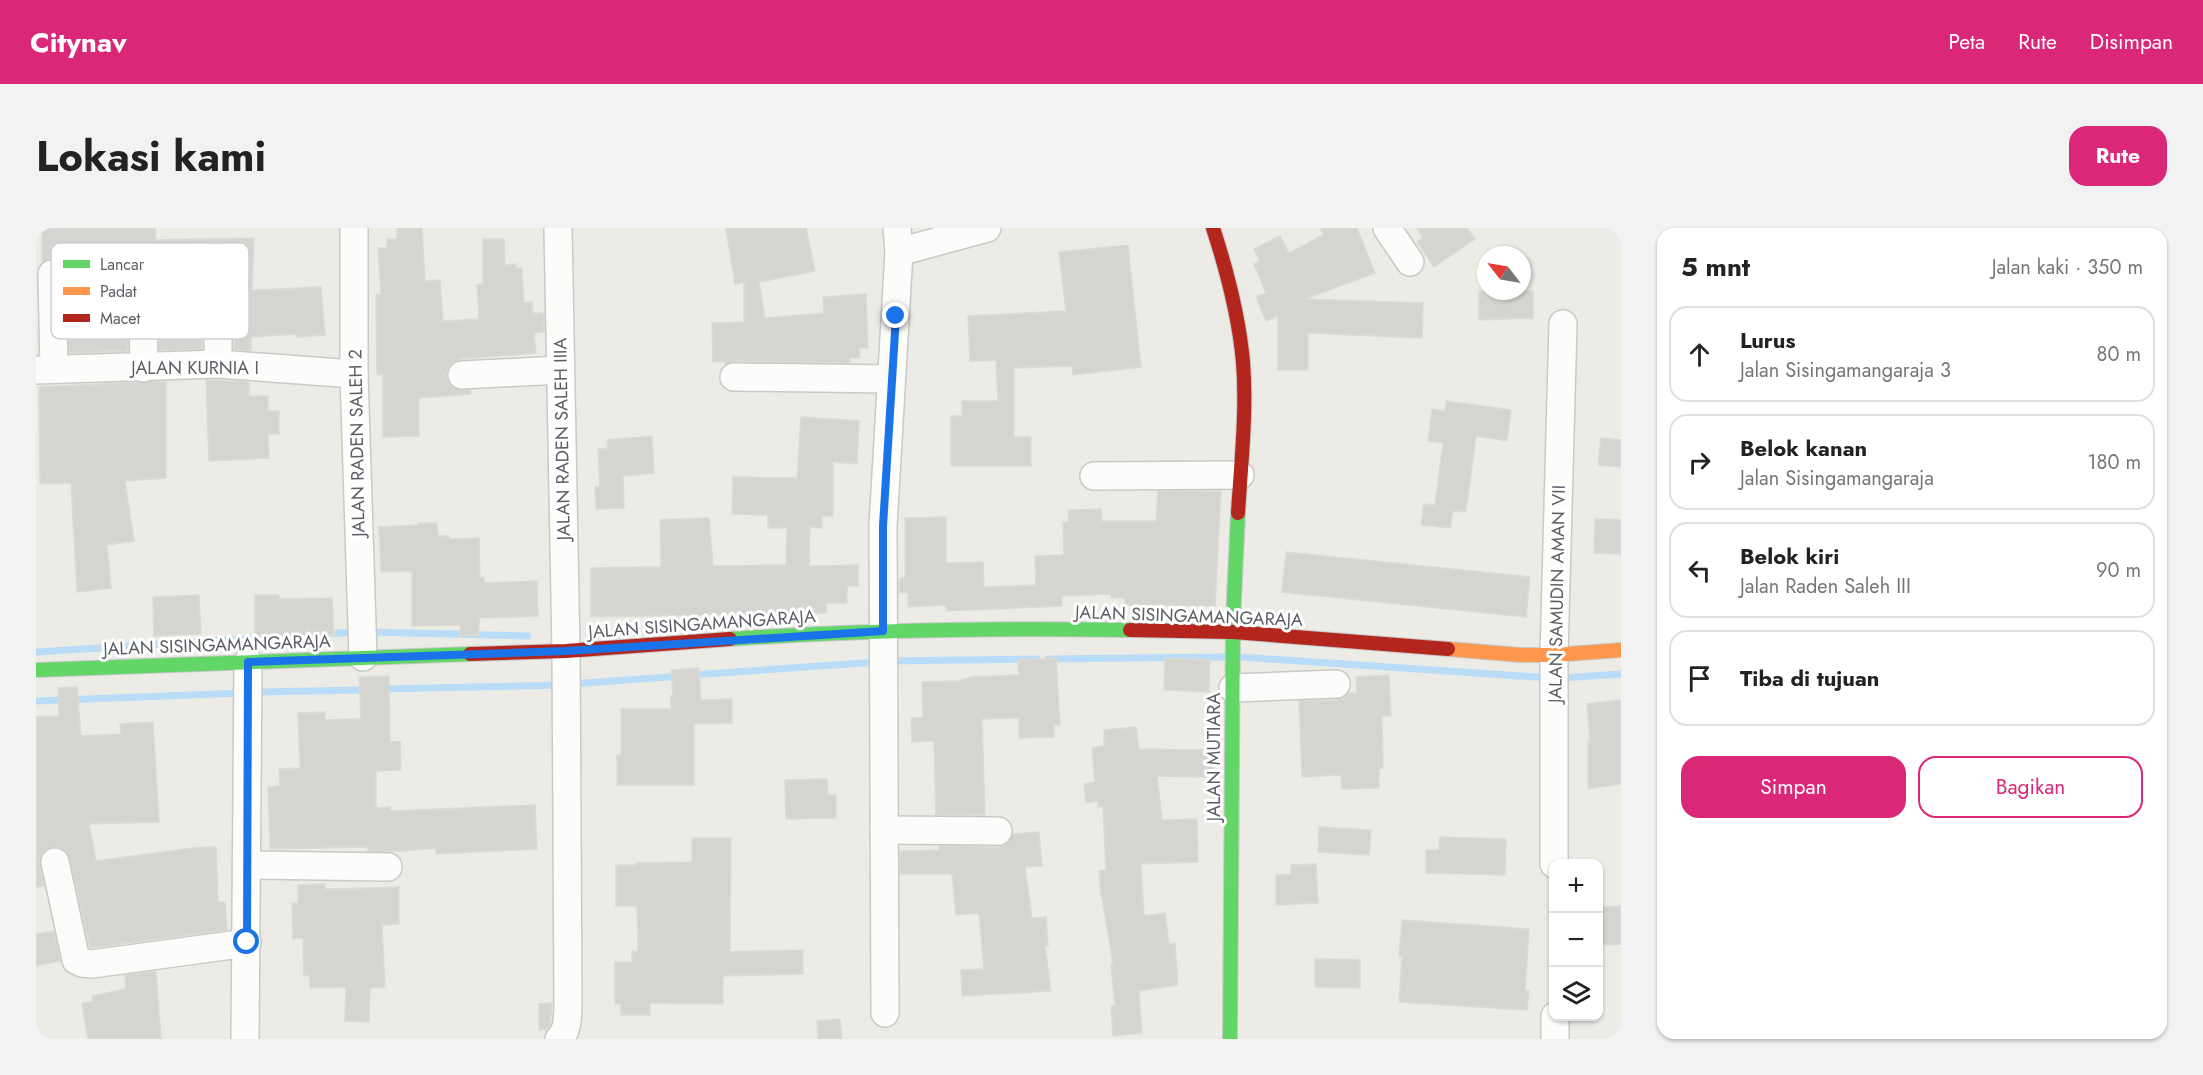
<!DOCTYPE html>
<html lang="id">
<head>
<meta charset="utf-8">
<style>
  body { margin:0; font-family:Jost,sans-serif; background:#f2f2f2; color:#222 }
  .controls { position:absolute; right:18px; bottom:18px; display:grid; overflow:hidden; border-radius:12px; box-shadow:0 2px 4px #0004 }
  .controls button { width:54px; height:54px; display:grid; place-items:center; padding:0; border:0; border-bottom:2px solid #e0e0e0; background:#fff; color:#222; font:30px sans-serif }
  .compass { position:absolute; left:1441px; top:18px; width:54px; height:54px; border-radius:50%; background:#fff; box-shadow:0 2px 4px #0004; rotate:301deg }
  .stop { position:absolute; width:18px; height:18px; margin:-14px; border:4px solid #1a73e8; border-radius:50%; background:#fff }
  .stop.end { background:#1a73e8; border-color:#fff; box-shadow:0 2px 6px #0008 }
  .list { margin:0; padding:0; list-style:none }
  h2 { display:flex; justify-content:space-between; align-items:center; height:78px; margin:0; padding:0 24px; font-size:26px }
  h2 small { font-size:20px; font-weight:400; color:#767676 }
  .list li { display:grid; grid-template-columns:39px 1fr auto; gap:18px; align-items:center; box-sizing:border-box; height:96px; margin:0 12px 12px; padding:0 12px; border:2px solid #e0e0e0; border-radius:18px }
  .list b { display:block; font-size:22px; white-space:nowrap }
  .list p { margin:0; font-size:20px; white-space:nowrap; color:#767676 }
  .list em { font-size:20px; font-style:normal; color:#767676 }
  .actions { display:flex; gap:12px; padding:18px 24px }
  .actions a { flex:1; padding:14px 0; border:2px solid #db2777; border-radius:18px; text-align:center; font-size:21px; color:#db2777 }
  .actions .main { background:#db2777; color:#fff }
  .icon { flex:none; width:33px; height:33px; fill:none; stroke:currentColor; stroke-width:2; stroke-linecap:round; stroke-linejoin:round }
  .map { position:relative; flex:none; width:1585px; height:811px; overflow:hidden; border-radius:18px }
  header { display:flex; align-items:center; gap:36px; box-sizing:border-box; height:84px; padding:0 30px; background:#db2777; color:#fff }
  header strong { font-size:28px }
  nav { display:flex; gap:33px; margin-inline-start:auto; font-size:21px }
  .intro { display:flex; align-items:center; justify-content:space-between; box-sizing:border-box; height:144px; padding:0 36px }
  h1 { margin:0; font-size:42px }
  .button { padding:15px 27px; border-radius:18px; background:#db2777; color:#fff; font-size:21px; font-weight:700 }
  main { display:flex; gap:36px; padding:0 36px }
  aside { flex:1; background:#fff; border-radius:18px; box-shadow:0 2px 4px #0004 }
  .map>svg:first-child { display:block }
  .lines { fill:none; stroke-linecap:round; stroke-linejoin:round }
  .stream { stroke:#b9dcf8; stroke-width:7 }
  .building { fill:#d6d4d1; stroke:#dcdad5; stroke-width:1.5 }
  .street-casing { stroke:#c9c9c8; stroke-width:30 }
  .fast-casing { stroke:#c7c8c7; stroke-width:16 }
  .slow-casing { stroke:#c7c8c7; stroke-width:16 }
  .jam-casing { stroke:#c7c8c7; stroke-width:16 }
  .street { stroke:#fcfcfb; stroke-width:27 }
  .fast { stroke:#63d668; stroke-width:14 }
  .slow { stroke:#ff974d; stroke-width:14 }
  .jam { stroke:#b3261e; stroke-width:14 }
  .route { stroke:#1a73e8; stroke-width:8 }
  .labels { text-anchor:middle; stroke-width:6; stroke-linejoin:round; paint-order:stroke }
  .street-label { font-size:18px; fill:#5b5f65; stroke:#fff }
  .key { fill:#fff; stroke:#cecfd1; stroke-width:1.5 }
  .key-label { font-size:16px; fill:#5b5f65 }
</style>
</head>
<body>
<header>
<strong>Citynav</strong>
<nav><a>Peta</a><a>Rute</a><a>Disimpan</a></nav>
</header>
<div class="intro"><h1>Lokasi kami</h1><a class="button">Rute</a></div>
<main>
<div class="map">
<svg width="1585" height="811" viewBox="0 0 1585 811">
  <rect width="100%" height="100%" fill="#ecebe6"/>
  <g class="lines">
    <g class="stream">
      <polyline points="332,404 492,408"/>
      <polyline points="290,406 321,404"/>
      <polyline points="0,424 255,408"/>
      <polyline points="1204,429 1514,450"/>
      <polyline points="1012,431 1187,429"/>
      <polyline points="853,433 1001,431"/>
      <polyline points="656,447 842,434"/>
      <polyline points="1525,450 1585,446"/>
      <polyline points="536,456 645,448"/>
      <polyline points="344,461 525,457"/>
      <polyline points="218,464 330,462"/>
      <polyline points="0,473 207,465"/>
    </g>
  </g>
  <g class="building">
    <polygon points="6,0 119,0 120,12 218,10 216,62 285,59 289,107 260,109 260,106 215,109 215,123 198,121 198,28 195,21 190,16 181,13 174,16 169,21 166,28 166,121 123,122 122,34 120,27 114,22 105,19 98,21 93,27 90,35 92,123 33,125 32,45 29,37 23,32 15,30 6,35"/>
    <polygon points="361,0 386,0 389,53 404,52 407,93 443,91 441,57 447,56 447,11 468,11 469,37 480,36 480,40 486,40 488,75 496,74 497,85 508,85 508,104 498,105 500,125 425,131 417,134 412,139 410,147 413,155 419,161 434,162 434,166 383,170 383,208 347,209 347,147 341,146 340,67 345,66 342,20 351,20 351,11 361,11"/>
    <polygon points="690,0 770,0 779,43 723,54 729,90 788,85 787,69 830,66 832,120 823,120 824,130 814,130 814,134 811,135 698,133 689,136 689,133 677,134 676,95 708,94 708,54 699,56"/>
    <polygon points="1285,0 1321,0 1339,45 1269,71 1387,75 1386,110 1272,105 1272,142 1242,142 1242,88 1230,93 1220,69 1230,65 1218,36 1224,33 1218,21 1244,8 1253,25 1287,7"/>
    <polygon points="1381,0 1431,0 1439,11 1398,39 1381,14 1387,10"/>
    <polygon points="1092,17 1105,139 1037,147 1036,138 978,140 978,209 995,209 995,238 915,238 915,188 926,188 926,173 962,173 960,132 934,133 932,88 1030,83 1023,24"/>
    <polygon points="1443,63 1497,63 1497,90 1443,92"/>
    <polygon points="170,152 213,154 213,168 232,168 232,183 243,183 243,206 232,206 233,230 173,233"/>
    <polygon points="130,153 130,250 89,253 98,313 71,317 75,360 41,364 35,255 4,256 3,159"/>
    <polygon points="1410,173 1475,182 1471,213 1440,208 1430,284 1417,283 1414,300 1385,297 1388,276 1399,277 1407,215 1392,213 1396,181 1409,183"/>
    <polygon points="765,189 823,193 821,236 797,234 797,288 786,288 786,300 774,299 773,338 822,337 822,358 811,358 811,375 790,375 790,385 555,389 555,340 625,339 624,292 673,290 677,338 750,337 751,300 732,300 732,287 696,286 697,249 761,250"/>
    <polygon points="616,208 618,245 587,248 588,280 560,281 559,259 564,259 562,221 572,220 571,212"/>
    <polygon points="1565,210 1585,212 1585,239 1562,237"/>
    <polygon points="1122,263 1185,263 1179,378 1089,377 1089,370 1075,370 1075,366 1026,368 1026,378 910,383 910,377 872,379 872,365 863,365 863,351 869,349 869,290 910,289 910,335 947,334 948,359 1000,357 999,328 1028,327 1027,294 1033,294 1032,282 1065,281 1066,293 1120,293"/>
    <polygon points="1559,291 1585,292 1585,326 1558,325"/>
    <polygon points="382,295 401,295 402,308 413,308 413,311 443,310 444,350 448,349 448,355 501,353 502,388 443,390 443,407 424,408 424,397 376,398 376,343 345,344 343,299 382,297"/>
    <polygon points="1250,324 1494,349 1490,389 1246,364"/>
    <polygon points="163,367 165,406 118,408 117,369"/>
    <polygon points="219,367 243,367 243,371 296,370 298,407 291,408 291,413 247,412 247,408 219,408"/>
    <polygon points="1020,430 1024,497 1018,497 1018,509 983,510 983,490 946,491 949,587 900,587 898,513 876,514 875,490 887,489 886,454 922,453 937,449 983,447 982,432"/>
    <polygon points="1129,430 1174,432 1173,464 1128,462"/>
    <polygon points="663,440 665,472 696,471 696,495 658,496 658,557 581,557 581,527 585,527 585,481 635,481 634,468 637,468 635,442"/>
    <polygon points="1353,447 1355,488 1346,488 1347,540 1343,540 1343,560 1306,561 1305,547 1266,549 1263,473 1301,472 1308,470 1312,465 1321,465 1320,449"/>
    <polygon points="353,448 354,514 364,513 365,542 340,543 340,580 354,579 354,583 499,577 501,621 400,626 400,620 354,624 332,623 332,619 234,621 232,559 244,558 243,541 264,540 262,485 289,484 289,492 325,491 323,449"/>
    <polygon points="41,459 45,508 85,506 84,496 117,494 123,594 53,596 60,633 157,620 180,619 182,674 189,674 191,702 54,720 34,631 30,623 23,619 16,619 8,623 4,630 4,637 8,658 0,659 0,489 23,488 22,460"/>
    <polygon points="1585,472 1585,556 1552,561 1552,513 1554,513 1551,476"/>
    <polygon points="1100,499 1103,521 1177,522 1177,549 1121,548 1126,592 1161,591 1162,634 1105,636 1108,688 1129,685 1133,716 1139,715 1142,757 1103,763 1106,805 1077,808 1075,778 1079,778 1075,736 1077,736 1066,669 1065,669 1063,643 1070,642 1067,579 1062,579 1062,573 1050,575 1048,556 1059,554 1056,520 1068,518 1068,502"/>
    <polygon points="791,551 792,567 800,567 800,590 750,591 749,552"/>
    <polygon points="1283,599 1335,602 1333,627 1282,624"/>
    <polygon points="1003,604 1006,638 989,639 996,690 1010,689 1012,718 1009,718 1015,763 926,768 925,742 948,741 943,685 920,687 916,646 864,646 864,623 903,622 903,618 962,619 970,616 977,606"/>
    <polygon points="1404,609 1470,611 1469,647 1390,645 1390,622 1403,622"/>
    <polygon points="656,610 695,610 694,724 767,722 767,746 687,748 687,776 614,775 614,787 585,787 585,776 579,776 579,734 596,734 596,723 602,723 601,678 580,678 580,637 601,637 601,635 656,634"/>
    <polygon points="1280,636 1282,675 1240,677 1240,647 1255,646 1255,637"/>
    <polygon points="289,656 289,661 363,659 363,696 346,697 349,759 334,760 333,794 309,793 310,759 274,760 273,747 268,748 267,710 257,711 256,675 262,675 262,657"/>
    <polygon points="1585,678 1585,716 1563,717 1563,679"/>
    <polygon points="1366,692 1493,701 1489,763 1493,763 1491,782 1363,774 1366,728 1363,728"/>
    <polygon points="18,703 24,733 0,738 0,706"/>
    <polygon points="1279,731 1324,732 1324,760 1279,759"/>
    <polygon points="120,743 125,811 52,811 46,776 57,773 56,768 90,761 89,747"/>
    <polygon points="516,775 514,797 510,802 503,802 503,776"/>
    <polygon points="804,791 806,811 782,811 781,793"/>
  </g>
  <g class="lines">
    <defs>
      <g id="street">
        <polyline points="318,0 318,146 327,429"/>
        <path d="M522 0 530 423 532 780C531 791 532 803 523 811"/>
        <polyline points="1351,0 1374,34"/>
        <polyline points="863,24 951,0"/>
        <polyline points="106,35 108,140"/>
        <polyline points="16,46 18,141"/>
        <polyline points="182,136 182,29"/>
        <polyline points="0,142 182,136 318,146"/>
        <polyline points="426,147 524,142"/>
        <polyline points="698,149 855,151"/>
        <polyline points="1058,248 1204,247"/>
        <polyline points="1197,460 1300,456"/>
        <polyline points="848,602 962,603"/>
        <polyline points="19,634 40,732 46,735 56,736 211,715"/>
        <polyline points="1518,636 1518,427 1527,96"/>
        <polyline points="211,637 352,639"/>
        <polyline points="849,785 847,298 863,24 861,0"/>
        <polyline points="209,811 212,434"/>
        <polyline points="1519,811 1519,788"/>
      </g>
      <g id="fast">
        <path d="M694 411C827 402 960 400 1094 402"/>
        <polyline points="0,442 434,426"/>
        <polyline points="1194,811 1197,393 1202,285"/>
      </g>
      <polyline id="slow" points="1412,421 1485,427 1518,427 1585,422"/>
      <g id="jam">
        <path d="M1177 0C1191 43 1203 89 1207 134 1211 183 1205 235 1202 285"/>
        <polyline points="1094,402 1197,404 1412,421"/>
        <polyline points="434,426 530,423 694,411"/>
      </g>
    </defs>
    <use href="#street" class="street-casing"/>
    <use href="#fast" class="fast-casing"/>
    <use href="#slow" class="slow-casing"/>
    <use href="#jam" class="jam-casing"/>
    <use href="#street" class="street"/>
    <use href="#fast" class="fast"/>
    <use href="#slow" class="slow"/>
    <use href="#jam" class="jam"/>
  </g>
  <g class="lines">
    <polyline class="route" points="211,714 212,434 530,423 847,403 847,298 860,88"/>
  </g>
  <g class="labels">
    <g class="street-label">
      <text x="159" y="146">JALAN KURNIA I</text>
      <text transform="translate(526 211) rotate(-91)" y="6">JALAN RADEN SALEH IIIA</text>
      <text transform="translate(321 215) rotate(-91)" y="6">JALAN RADEN SALEH 2</text>
      <text transform="translate(1521 366) rotate(-89)" y="6">JALAN SAMUDIN AMAN VII</text>
      <text transform="translate(1153 388) rotate(2)" y="6">JALAN SISINGAMANGARAJA</text>
      <text transform="translate(666 396) rotate(-4)" y="6">JALAN SISINGAMANGARAJA</text>
      <text transform="translate(181 417) rotate(-2)" y="6">JALAN SISINGAMANGARAJA</text>
      <text transform="translate(1178 529) rotate(-90)" y="6">JALAN MUTIARA</text>
    </g>
  </g>
  <rect x="15" y="15" width="198" height="96" rx="9" class="key"/>
  <rect x="27" y="32" width="27" height="8" fill="#63d668"/>
  <rect x="27" y="59" width="27" height="8" fill="#ff974d"/>
  <rect x="27" y="86" width="27" height="8" fill="#b3261e"/>
  <g class="key-label">
    <text x="64" y="42">Lancar</text>
    <text x="64" y="69">Padat</text>
    <text x="64" y="96">Macet</text>
  </g>
</svg>
<div class="controls">
<button>+</button>
<button>−</button>
<button><svg class="icon" aria-label="layers" viewBox="0 0 24 24"><path d="M12 4l9 5-9 5-9-5zM3 14l9 5 9-5"/></svg></button>
</div>
<svg class="compass" viewBox="-18 -18 36 36"><path d="M0-13l5 13h-10z" fill="#e53935"/><path d="M0 13l5-13h-10z" fill="#767676"/></svg>
<div class="stop" style="left:211px;top:714px"></div>
<div class="stop end" style="left:860px;top:88px"></div>
</div>
<aside>
<h2>5 mnt<small>Jalan kaki · 350 m</small></h2>
<ul class="list">
<li><svg class="icon" aria-label="ahead" viewBox="0 0 24 24"><path d="M12 20V5M6 11l6-6 6 6"/></svg><div><b>Lurus</b><p>Jalan Sisingamangaraja 3</p></div><em>80 m</em></li>
<li><svg class="icon" aria-label="right" viewBox="0 0 24 24"><path d="M7 20v-9h11M14 6l5 5-5 5"/></svg><div><b>Belok kanan</b><p>Jalan Sisingamangaraja</p></div><em>180 m</em></li>
<li><svg class="icon" aria-label="left" viewBox="0 0 24 24"><path d="M17 20v-9H6M10 6l-5 5 5 5"/></svg><div><b>Belok kiri</b><p>Jalan Raden Saleh III</p></div><em>90 m</em></li>
<li><svg class="icon" aria-label="arrive" viewBox="0 0 24 24"><path d="M6 21V4h12l-3 4 3 4H6"/></svg><div><b>Tiba di tujuan</b></div></li>
</ul>
<div class="actions"><a class="main">Simpan</a><a>Bagikan</a></div>
</aside>
</main>
</body>
</html>
